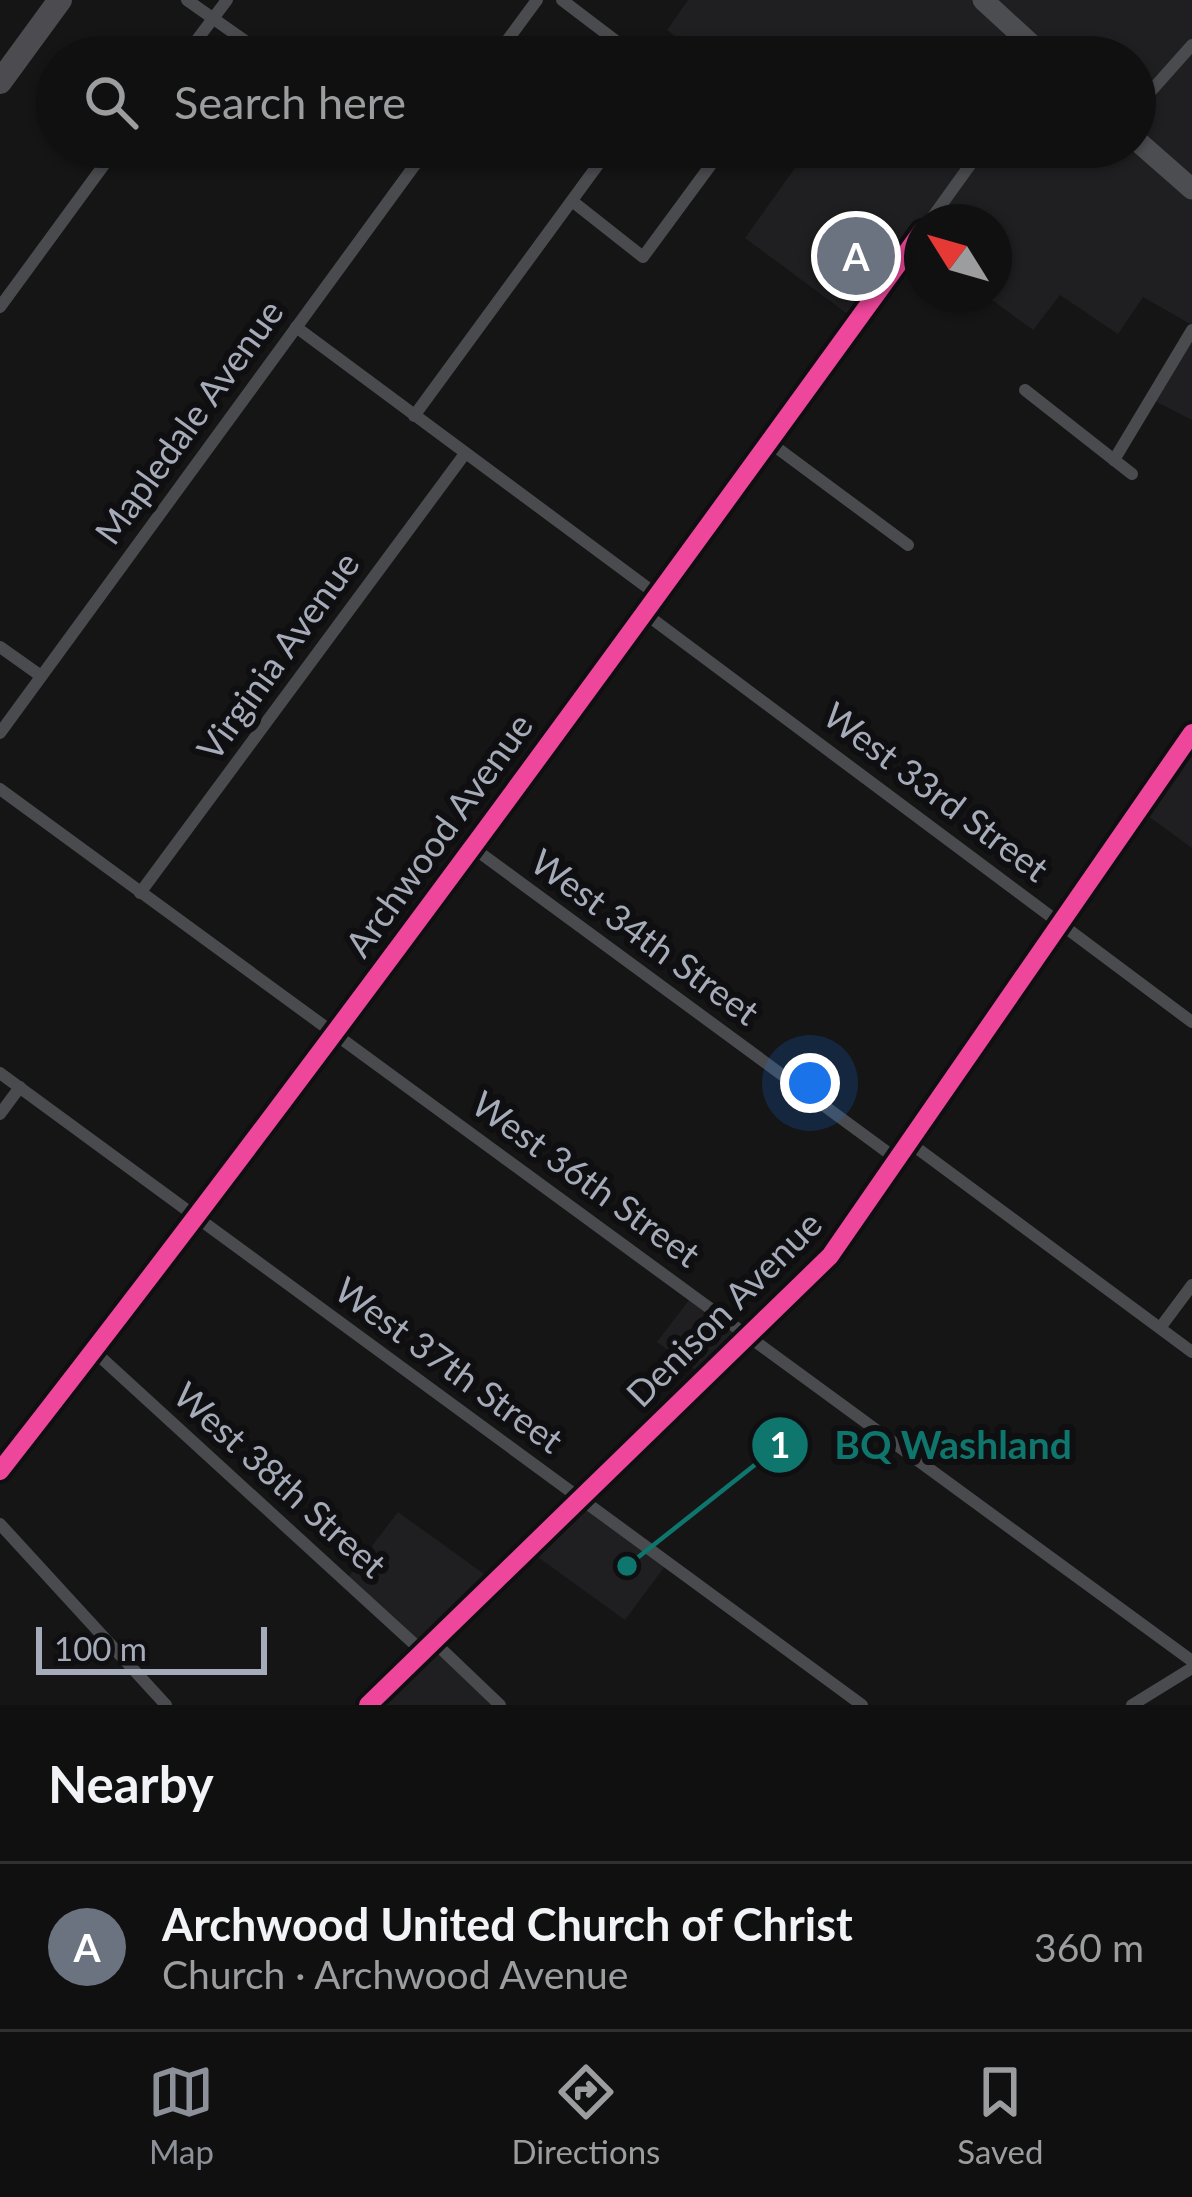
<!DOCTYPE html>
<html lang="en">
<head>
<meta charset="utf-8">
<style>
  body { margin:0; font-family:Lato,sans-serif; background:#1e1e1e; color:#f1f3f6 }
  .compass { position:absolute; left:904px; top:204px; width:108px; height:108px; border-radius:50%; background:#101010; box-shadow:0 3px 9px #0004; rotate:307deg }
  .scale { position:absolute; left:36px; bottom:30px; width:231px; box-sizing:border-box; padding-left:12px; border:6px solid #a5abb8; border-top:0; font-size:33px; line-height:42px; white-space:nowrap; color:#a5abb8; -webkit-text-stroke:9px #0f0f11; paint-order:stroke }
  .you { position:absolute; left:810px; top:1083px; width:42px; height:42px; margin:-30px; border:9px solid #fff; border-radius:50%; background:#1a73e8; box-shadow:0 0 0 18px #1a73e833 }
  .badge { display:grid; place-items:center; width:78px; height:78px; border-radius:50%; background:#8c9099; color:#fff; font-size:39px; font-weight:700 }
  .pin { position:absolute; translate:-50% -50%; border:6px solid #fff; box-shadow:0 3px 12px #0006 }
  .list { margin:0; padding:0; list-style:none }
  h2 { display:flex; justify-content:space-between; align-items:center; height:156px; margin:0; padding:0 48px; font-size:51px }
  h2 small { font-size:39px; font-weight:400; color:#9c9d9f }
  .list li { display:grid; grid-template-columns:78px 1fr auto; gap:36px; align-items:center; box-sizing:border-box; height:168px; padding:0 48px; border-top:3px solid #303030 }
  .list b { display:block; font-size:45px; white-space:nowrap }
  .list p { margin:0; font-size:39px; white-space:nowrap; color:#9c9d9f }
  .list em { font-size:39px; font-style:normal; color:#9c9d9f }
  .icon { flex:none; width:66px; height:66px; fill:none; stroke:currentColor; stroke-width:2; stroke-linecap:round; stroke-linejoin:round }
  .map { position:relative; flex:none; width:1192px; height:1705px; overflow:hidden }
  .search { position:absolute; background:#101010; box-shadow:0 3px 9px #0004; left:36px; right:36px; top:36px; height:132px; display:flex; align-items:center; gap:30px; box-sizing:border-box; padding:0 42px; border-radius:66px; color:#9c9d9f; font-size:45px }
  .sheet { height:324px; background:#101010 }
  nav { display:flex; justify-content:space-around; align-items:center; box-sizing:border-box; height:168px; border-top:3px solid #303030; background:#101010; font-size:33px; color:#9c9d9f }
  nav a { display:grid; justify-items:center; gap:6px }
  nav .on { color:#8c9099 }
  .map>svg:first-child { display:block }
  .built { fill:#1f1f21 }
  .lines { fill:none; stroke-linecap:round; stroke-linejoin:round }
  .street { stroke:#494b4e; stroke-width:12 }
  .secondary { stroke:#48494d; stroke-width:18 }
  .primary { stroke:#4c4d50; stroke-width:21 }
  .highway { stroke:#4c4c50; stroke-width:24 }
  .cycleway-casing { stroke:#0f0f11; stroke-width:26 }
  .cycleway { stroke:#ed469a; stroke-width:18 }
  .labels { text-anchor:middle; stroke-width:12; stroke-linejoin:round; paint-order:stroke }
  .street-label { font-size:36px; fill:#a5abb8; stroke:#0f0f11 }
  .leader { fill:none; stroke:#0f766e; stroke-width:4.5 }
  .callout-dot { fill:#0f766e; stroke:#0f0f11; stroke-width:4.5 }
  .mark-label { font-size:36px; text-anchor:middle; font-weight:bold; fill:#fff }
  .callout-label { font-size:39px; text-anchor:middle; font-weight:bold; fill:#0f766e; stroke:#0f0f11; stroke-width:12; stroke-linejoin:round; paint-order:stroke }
</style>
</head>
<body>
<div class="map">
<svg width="1192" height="1705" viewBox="0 0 1192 1705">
  <rect width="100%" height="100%" fill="#151515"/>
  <g class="built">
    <polygon points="688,0 1192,0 1192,325 1143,297 1118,334 1060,295 1033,330 984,294 994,294 994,222 922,222 922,248 914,243 857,321 745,238 810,147 1135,147 1135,57 684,57 674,50 680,40 667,30"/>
    <polygon points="1192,330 1192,420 1151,399"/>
    <polygon points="1192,733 1192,848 1140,810"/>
    <polygon points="693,1295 749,1337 706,1378 657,1342"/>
    <polygon points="580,1499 668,1562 625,1620 528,1550"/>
    <polygon points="398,1512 495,1582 434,1642 500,1705 368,1705 422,1652 346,1580"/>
  </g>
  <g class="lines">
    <g class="street">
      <polyline points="187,0 268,57"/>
      <polyline points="562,0 637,57"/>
      <polyline points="184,57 227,0"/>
      <polyline points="495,57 537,0"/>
      <polyline points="1135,109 1192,45"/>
      <polyline points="394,147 417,163"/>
      <polyline points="572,201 643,257 724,147"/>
      <polyline points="929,222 983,147"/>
      <polyline points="0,307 117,147"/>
      <polyline points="296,327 656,594"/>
      <polyline points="1025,390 1132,474"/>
      <polyline points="414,416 611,147"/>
      <polyline points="769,442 908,545"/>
      <polyline points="1114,460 1192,330"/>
      <polyline points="643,612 1192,1022"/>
      <polyline points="0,647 41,676"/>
      <polyline points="0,733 428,147"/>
      <polyline points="0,789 1192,1661"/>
      <polyline points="472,847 898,1160"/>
      <polyline points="140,893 464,455"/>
      <polyline points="0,1073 862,1705"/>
      <polyline points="0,1114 20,1087"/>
      <polyline points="910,1143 1192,1352"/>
      <polyline points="1160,1328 1192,1285"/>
      <polyline points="96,1353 423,1652"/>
      <path d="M0 1471C317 1065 620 648 922 231"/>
      <polyline points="0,1524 166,1705"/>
      <polyline points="434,1642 500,1705"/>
      <polyline points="1132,1705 1192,1668"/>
    </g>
    <polyline class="secondary" points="368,1705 830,1256 1192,733"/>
    <g class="primary">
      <polyline points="983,0 1045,57"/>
      <polyline points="1135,139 1192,189"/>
    </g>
    <polyline class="highway" points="0,82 60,0"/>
    <defs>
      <g id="cycleway">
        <path d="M0 1471C317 1065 620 648 922 231"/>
        <polyline points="368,1705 830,1256 1192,733"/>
      </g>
    </defs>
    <use href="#cycleway" class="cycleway-casing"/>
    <use href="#cycleway" class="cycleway"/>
  </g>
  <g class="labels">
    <g class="street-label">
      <text transform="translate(189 422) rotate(-54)" y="13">Mapledale Avenue</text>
      <text transform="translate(278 656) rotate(-54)" y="13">Virginia Avenue</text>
      <text transform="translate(936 792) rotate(37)" y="13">West 33rd Street</text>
      <text transform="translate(439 835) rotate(-54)" y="13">Archwood Avenue</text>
      <text transform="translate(645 937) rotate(36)" y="13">West 34th Street</text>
      <text transform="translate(586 1179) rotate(36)" y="13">West 36th Street</text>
      <text transform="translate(724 1309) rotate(-45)" y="13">Denison Avenue</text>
      <text transform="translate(449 1365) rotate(36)" y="13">West 37th Street</text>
      <text transform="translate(280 1480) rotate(42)" y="13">West 38th Street</text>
    </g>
  </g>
  <path class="leader" d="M627 1566L780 1445"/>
  <g class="callout-dot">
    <circle cx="627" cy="1566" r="12"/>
    <circle cx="780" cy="1445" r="30"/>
  </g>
  <g class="mark-label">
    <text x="780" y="1458">1</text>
  </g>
  <g class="callout-label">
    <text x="953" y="1459">BQ Washland</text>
  </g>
</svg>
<svg class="compass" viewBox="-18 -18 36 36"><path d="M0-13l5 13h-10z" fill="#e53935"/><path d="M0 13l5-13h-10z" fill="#9c9d9f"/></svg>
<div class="scale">100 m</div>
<div class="you"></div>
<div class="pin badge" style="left:856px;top:256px;background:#6b7280">A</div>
<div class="search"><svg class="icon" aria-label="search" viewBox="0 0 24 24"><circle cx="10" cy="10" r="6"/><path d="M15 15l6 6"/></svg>Search here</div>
</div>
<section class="sheet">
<h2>Nearby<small></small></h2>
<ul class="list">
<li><span class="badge" style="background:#6b7280">A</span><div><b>Archwood United Church of Christ</b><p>Church · Archwood Avenue</p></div><em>360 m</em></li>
</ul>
</section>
<nav>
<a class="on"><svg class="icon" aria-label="map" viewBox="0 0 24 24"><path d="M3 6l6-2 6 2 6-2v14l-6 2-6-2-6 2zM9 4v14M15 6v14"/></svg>Map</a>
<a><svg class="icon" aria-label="directions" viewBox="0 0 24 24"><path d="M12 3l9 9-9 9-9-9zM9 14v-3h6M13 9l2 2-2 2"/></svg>Directions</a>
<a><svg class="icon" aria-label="saved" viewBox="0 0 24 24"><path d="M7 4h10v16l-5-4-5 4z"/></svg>Saved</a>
</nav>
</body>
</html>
